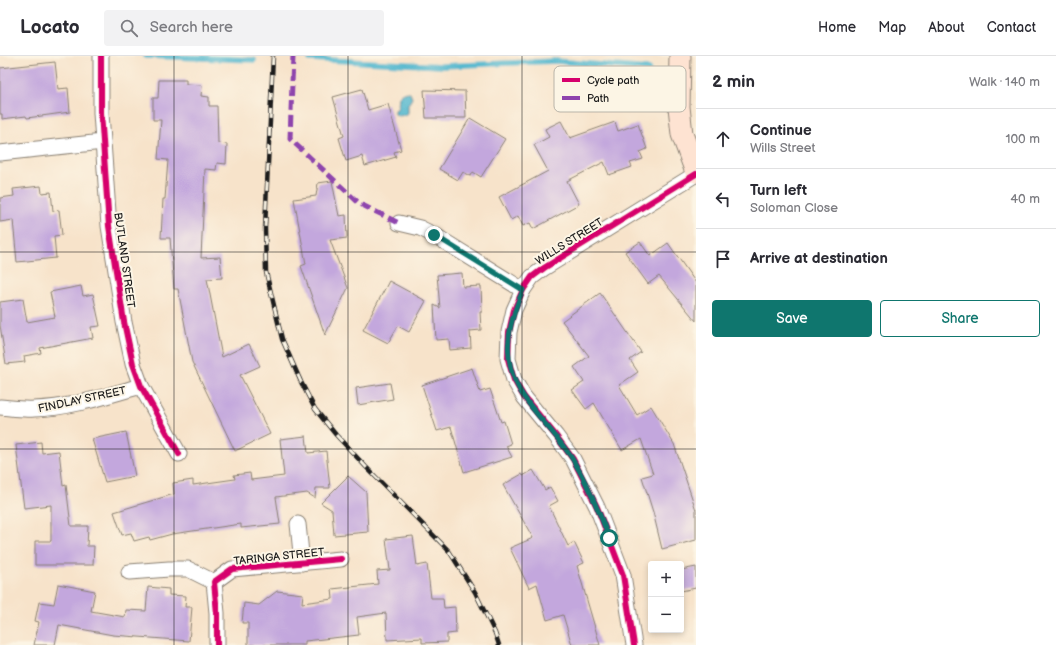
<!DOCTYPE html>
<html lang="en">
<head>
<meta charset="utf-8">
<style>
  body { margin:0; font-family:"Balsamiq Sans",sans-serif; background:#f2f2f3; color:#2b2b33 }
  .controls { position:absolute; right:12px; bottom:12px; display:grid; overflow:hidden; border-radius:4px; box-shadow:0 2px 6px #0003 }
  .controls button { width:36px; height:36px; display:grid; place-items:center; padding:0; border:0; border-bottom:1px solid #e1e1e2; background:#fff; color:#2b2b33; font:20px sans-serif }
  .stop { position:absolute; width:12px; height:12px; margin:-9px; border:3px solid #0f766e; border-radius:50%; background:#fff }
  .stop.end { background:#0f766e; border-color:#fff; box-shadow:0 1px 4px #0008 }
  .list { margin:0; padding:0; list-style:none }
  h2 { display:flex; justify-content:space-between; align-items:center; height:52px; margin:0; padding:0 16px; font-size:17px }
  h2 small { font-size:13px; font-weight:400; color:#7c7c81 }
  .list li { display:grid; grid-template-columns:26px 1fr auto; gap:12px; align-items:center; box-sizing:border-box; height:60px; padding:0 16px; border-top:1px solid #e1e1e2 }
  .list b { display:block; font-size:15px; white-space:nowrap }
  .list p { margin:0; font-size:13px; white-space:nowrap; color:#7c7c81 }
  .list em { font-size:13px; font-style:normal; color:#7c7c81 }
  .actions { display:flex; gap:8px; padding:12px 16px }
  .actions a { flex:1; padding:9px 0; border:1px solid #0f766e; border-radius:4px; text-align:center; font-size:14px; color:#0f766e }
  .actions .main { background:#0f766e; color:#fff }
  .icon { flex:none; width:22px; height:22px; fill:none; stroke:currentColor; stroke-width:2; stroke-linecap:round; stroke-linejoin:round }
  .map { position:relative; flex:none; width:696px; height:589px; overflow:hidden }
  header { display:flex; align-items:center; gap:24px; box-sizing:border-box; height:56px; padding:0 20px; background:#fff; border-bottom:1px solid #e1e1e2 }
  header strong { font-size:19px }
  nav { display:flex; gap:22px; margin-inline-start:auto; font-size:14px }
  .search { width:280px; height:36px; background:#f2f2f3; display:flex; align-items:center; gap:10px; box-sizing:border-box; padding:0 14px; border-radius:4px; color:#7c7c81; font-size:15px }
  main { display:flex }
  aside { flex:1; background:#fff }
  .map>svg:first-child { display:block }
  .water { fill:#4fb6ce; stroke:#366975 }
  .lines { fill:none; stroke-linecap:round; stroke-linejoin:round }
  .stream { stroke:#4fb6ce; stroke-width:5.5 }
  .building { fill:#c3a7dd }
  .street-casing { stroke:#8a8073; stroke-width:17 }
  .secondary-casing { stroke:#8a8073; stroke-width:23 }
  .street { stroke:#fff; stroke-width:15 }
  .secondary { stroke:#fee3d2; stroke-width:21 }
  .rail-casing { stroke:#1c1c1c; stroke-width:4.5 }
  .rail { stroke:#fcf5e5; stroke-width:3; stroke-dasharray:9; stroke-linecap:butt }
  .quiet { stroke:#8e44ad; stroke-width:5; stroke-dasharray:10 5; stroke-linecap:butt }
  .cycleway-casing { stroke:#fcf5e5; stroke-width:8 }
  .cycleway { stroke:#d6006c; stroke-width:6 }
  .route { stroke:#0f766e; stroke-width:5 }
  .grid { fill:none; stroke:#1c1c1c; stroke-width:1; stroke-opacity:0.55 }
  .labels { text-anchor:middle; stroke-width:4; stroke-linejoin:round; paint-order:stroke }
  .street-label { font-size:11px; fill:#1c1c1c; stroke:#fcf5e5 }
  .key { fill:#fcf5e5; stroke:#b9b4a9; stroke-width:1 }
  .key-label { font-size:11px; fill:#1c1c1c }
</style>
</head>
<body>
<header>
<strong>Locato</strong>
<div class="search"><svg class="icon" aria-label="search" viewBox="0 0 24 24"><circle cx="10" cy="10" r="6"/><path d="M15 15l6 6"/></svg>Search here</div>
<nav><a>Home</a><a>Map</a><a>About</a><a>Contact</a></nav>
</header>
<main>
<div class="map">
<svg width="696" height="589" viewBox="0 0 696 589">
  <rect width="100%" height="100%" fill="#fcf5e5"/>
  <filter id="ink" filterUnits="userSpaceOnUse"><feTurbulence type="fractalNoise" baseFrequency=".025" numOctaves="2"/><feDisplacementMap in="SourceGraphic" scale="8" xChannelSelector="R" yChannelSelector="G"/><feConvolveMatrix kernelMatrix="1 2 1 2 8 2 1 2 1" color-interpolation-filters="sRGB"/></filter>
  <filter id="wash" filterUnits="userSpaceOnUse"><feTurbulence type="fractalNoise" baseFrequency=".012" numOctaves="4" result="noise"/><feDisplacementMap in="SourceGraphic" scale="16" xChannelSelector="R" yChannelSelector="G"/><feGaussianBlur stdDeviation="0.9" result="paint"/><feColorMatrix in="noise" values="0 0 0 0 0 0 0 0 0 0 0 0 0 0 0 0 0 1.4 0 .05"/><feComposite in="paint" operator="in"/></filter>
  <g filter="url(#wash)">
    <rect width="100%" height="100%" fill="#f7e3ca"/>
    <polygon class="water" points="408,36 410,37 412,42 408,49 408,57 406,59 398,60 395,58 395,54 398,52 399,40 403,37"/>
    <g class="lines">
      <g class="stream">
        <polyline points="146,0 254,4"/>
        <polyline points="310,3 442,10 556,5 649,13"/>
      </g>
    </g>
    <g id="blocks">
      <g class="building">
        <polygon points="55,6 58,33 68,32 70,56 27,62 26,60 2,63 2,58 0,58 0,12"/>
        <polygon points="159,24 186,24 186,28 202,29 201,40 209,41 209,50 217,50 218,87 227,88 226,108 217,107 216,114 205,113 201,202 220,201 222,222 207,223 222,301 249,288 260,310 240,319 270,378 235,395 192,306 178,233 174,233 170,182 161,182 163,143 165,143 168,104 158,103 161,64 153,64 153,42 158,42"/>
        <polygon points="362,33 368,54 388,48 401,94 394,96 396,101 365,110 362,100 346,105 339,82 344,80 333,41"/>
        <polygon points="424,34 465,35 466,62 426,62"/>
        <polygon points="470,62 505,83 481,121 473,116 471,120 463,116 458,124 439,113"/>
        <polygon points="561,65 570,82 615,66 618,75 638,68 647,93 640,96 643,103 630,107 632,111 609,119 604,106 567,125 579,148 533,173 530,167 523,170 518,160 511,164 499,141 548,115 534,89 549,81 545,73"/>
        <polygon points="332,125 339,160 346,159 347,182 330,184 348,232 325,279 301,210 306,208 294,143 316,140 318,127"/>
        <polygon points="41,130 42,137 51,136 53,155 59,154 62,179 54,180 56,202 17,206 13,164 0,166 0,142 14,140 13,133"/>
        <polygon points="640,186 650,200 668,187 696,227 696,265 659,220 648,228 625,196"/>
        <polygon points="462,217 463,231 481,230 482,256 480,256 481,274 470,275 471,292 450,294 449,283 436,284 434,249 440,252 437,219"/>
        <polygon points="389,225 426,245 409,276 398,270 388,287 363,274"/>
        <polygon points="81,230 83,240 93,238 100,270 91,271 93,282 40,292 41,297 24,300 25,306 6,308 0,269 0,246 23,243 27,266 55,261 50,236"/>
        <polygon points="600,237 641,296 630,304 638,316 619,329 637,359 651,350 674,388 696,454 696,484 662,493 653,456 642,421 653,418 641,383 622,394 594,347 586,353 572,334 584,326 574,311 589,300 562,265"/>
        <polygon points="472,312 480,336 490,333 501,366 504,365 511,388 506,390 512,401 464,416 451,371 437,375 422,329"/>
        <polygon points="390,327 393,343 358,349 356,332"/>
        <polygon points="126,376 135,420 105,426 92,383"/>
        <polygon points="306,380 308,397 326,395 330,432 316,432 315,442 307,437 276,441 280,468 241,472 241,468 172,478 150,484 149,481 134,485 131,477 122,479 114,456 174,438 173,427 193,424 193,429 235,423 234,419 250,417 251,424 284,420 280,383"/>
        <polygon points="41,386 42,397 59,395 63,430 66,429 71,470 88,470 87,490 94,490 93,509 35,509 35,485 51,485 51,449 24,452 16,389"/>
        <polygon points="533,414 545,434 550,431 558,445 549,450 568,490 574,486 584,507 577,510 600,589 572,589 563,559 547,564 537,528 529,532 510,492 533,482 503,429 522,418 523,420"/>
        <polygon points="348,420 366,436 368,476 334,479 332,454 321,447"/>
        <polygon points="413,480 417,510 427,508 431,542 443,542 444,552 455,551 456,577 447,578 447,586 422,587 422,582 387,584 386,557 357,561 359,579 305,585 305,589 248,589 248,567 242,567 244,547 259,549 277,535 303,538 302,547 333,543 332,533 378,528 377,515 390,514 386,483"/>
        <polygon points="696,511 696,532 681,535 681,514"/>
        <polygon points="58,528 95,535 91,555 125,561 126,554 146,555 148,531 169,533 169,539 186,540 185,551 192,551 189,585 113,579 59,569 55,589 34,589 39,566 35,565 39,546 54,548"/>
      </g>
    </g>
  </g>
  <g filter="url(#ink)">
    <use href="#blocks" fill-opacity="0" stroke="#8a8073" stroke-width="1"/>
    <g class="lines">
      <defs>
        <g id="street">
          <polyline points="101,0 101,57 109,170 124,266 133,308 141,330 179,398"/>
          <polyline points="0,97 103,86"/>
          <polyline points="399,167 420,172 434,179 523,234"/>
          <path d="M0 351C11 352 23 354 34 353 70 352 106 340 141 330"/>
          <polyline points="298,468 302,507"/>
          <polyline points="129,516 169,513 188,513 214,526"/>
          <polyline points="217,589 217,557 214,526 232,513 341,503"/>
          <polyline points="634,589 623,519 597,451 573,403 556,380 524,341 514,324 508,303 509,276 514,254 523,234 532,221 544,212 696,118"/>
        </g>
        <polyline id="secondary" points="680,0 679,51 682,78 696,116"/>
      </defs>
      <use href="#street" class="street-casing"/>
      <use href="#secondary" class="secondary-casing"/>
      <use href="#street" class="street"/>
      <use href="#secondary" class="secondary"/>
      <defs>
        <polyline id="rail" points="273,0 265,172 266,216 282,283 301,326 315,353 336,379 366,411 449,495 475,536 495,577 499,589"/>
      </defs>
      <use href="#rail" class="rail-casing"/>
      <use href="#rail" class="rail"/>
      <polyline class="quiet" points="293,0 290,83 360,148 399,167"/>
      <defs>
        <g id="cycleway">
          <polyline points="101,0 101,57 109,170 124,266 133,308 141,330 179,398"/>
          <polyline points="217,589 217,557 214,526 232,513 341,503"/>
          <polyline points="634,589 623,519 597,451 573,403 556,380 524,341 514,324 508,303 509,276 514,254 523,234 532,221 544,212 696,118"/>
        </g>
      </defs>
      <use href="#cycleway" class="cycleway-casing"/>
      <use href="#cycleway" class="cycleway"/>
    </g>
  </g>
  <g class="lines" filter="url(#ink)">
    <path class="route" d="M434 179 523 234C507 270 500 306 524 341 539 363 559 381 573 404 588 428 599 455 609 482"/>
  </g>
  <path class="grid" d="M174 0V589M348 0V589M522 0V589M0 196H696M0 393H696"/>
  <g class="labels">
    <g class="street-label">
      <text transform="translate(569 185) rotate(-32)" y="4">WILLS STREET</text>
      <text transform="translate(125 204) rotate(82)" y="4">BUTLAND STREET</text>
      <text transform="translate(82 343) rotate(-12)" y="4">FINDLAY STREET</text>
      <text transform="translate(279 500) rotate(-6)" y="4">TARINGA STREET</text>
    </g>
  </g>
  <rect x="554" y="10" width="132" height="46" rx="6" class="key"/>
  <rect x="562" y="22" width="18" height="4" fill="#d6006c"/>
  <rect x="562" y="40" width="18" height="4" fill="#8e44ad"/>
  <g class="key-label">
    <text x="587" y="28">Cycle path</text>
    <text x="587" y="46">Path</text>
  </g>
</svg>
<div class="controls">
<button>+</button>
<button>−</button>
</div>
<div class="stop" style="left:609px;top:482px"></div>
<div class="stop end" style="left:434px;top:179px"></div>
</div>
<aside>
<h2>2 min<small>Walk · 140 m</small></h2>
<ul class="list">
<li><svg class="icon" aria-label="ahead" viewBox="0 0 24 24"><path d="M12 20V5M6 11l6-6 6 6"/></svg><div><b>Continue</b><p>Wills Street</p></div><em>100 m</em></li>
<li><svg class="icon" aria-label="left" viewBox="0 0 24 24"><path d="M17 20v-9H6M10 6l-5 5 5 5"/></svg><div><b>Turn left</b><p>Soloman Close</p></div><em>40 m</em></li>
<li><svg class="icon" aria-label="arrive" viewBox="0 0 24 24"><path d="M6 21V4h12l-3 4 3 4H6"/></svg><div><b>Arrive at destination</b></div></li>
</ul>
<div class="actions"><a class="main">Save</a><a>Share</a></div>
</aside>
</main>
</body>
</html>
